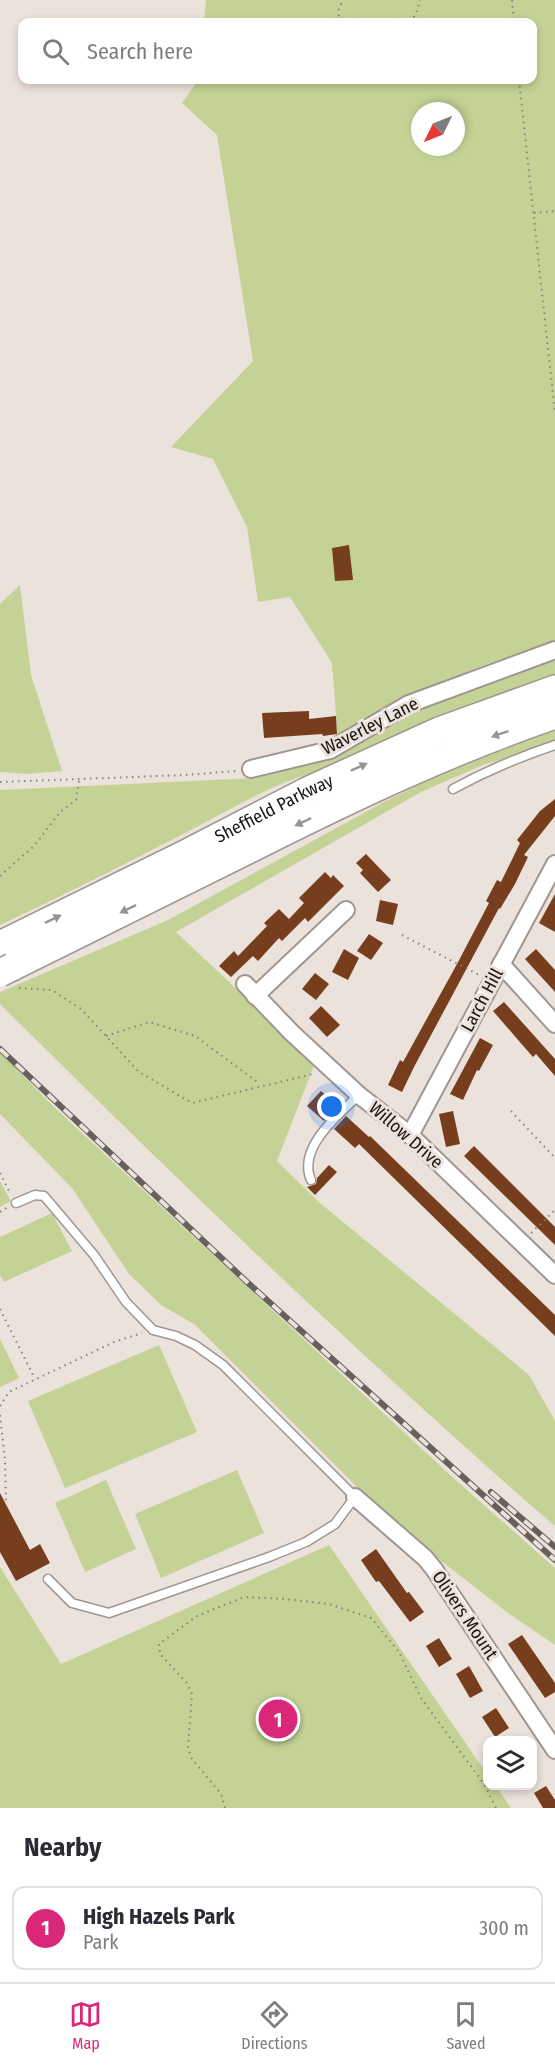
<!DOCTYPE html>
<html lang="en">
<head>
<meta charset="utf-8">
<style>
  body { margin:0; font-family:"Fira Sans Condensed",sans-serif; background:#f2f2f3; color:#2b2b33 }
  .controls { position:absolute; right:18px; bottom:18px; display:grid; overflow:hidden; border-radius:12px; box-shadow:0 3px 9px #0003 }
  .controls button { width:54px; height:54px; display:grid; place-items:center; padding:0; border:0; border-bottom:2px solid #e1e1e2; background:#fff; color:#2b2b33; font:30px sans-serif }
  .compass { position:absolute; left:411px; top:102px; width:54px; height:54px; border-radius:50%; background:#fff; box-shadow:0 3px 9px #0003; rotate:227deg }
  .you { position:absolute; left:332px; top:1107px; width:21px; height:21px; margin:-15px; border:4px solid #fff; border-radius:50%; background:#1a73e8; box-shadow:0 0 0 9px #1a73e833 }
  .badge { display:grid; place-items:center; width:39px; height:39px; border-radius:50%; background:#db2777; color:#fff; font-size:20px; font-weight:700 }
  .pin { position:absolute; translate:-50% -50%; border:3px solid #fff; box-shadow:0 2px 6px #0006 }
  .list { margin:0; padding:0; list-style:none }
  h2 { display:flex; justify-content:space-between; align-items:center; height:78px; margin:0; padding:0 24px; font-size:26px }
  h2 small { font-size:20px; font-weight:400; color:#7c7c81 }
  .list li { display:grid; grid-template-columns:39px 1fr auto; gap:18px; align-items:center; box-sizing:border-box; height:84px; margin:0 12px 12px; padding:0 12px; border:2px solid #e1e1e2; border-radius:12px }
  .list b { display:block; font-size:22px; white-space:nowrap }
  .list p { margin:0; font-size:20px; white-space:nowrap; color:#7c7c81 }
  .list em { font-size:20px; font-style:normal; color:#7c7c81 }
  .icon { flex:none; width:33px; height:33px; fill:none; stroke:currentColor; stroke-width:2; stroke-linecap:round; stroke-linejoin:round }
  .map { position:relative; flex:none; width:555px; height:1808px; overflow:hidden }
  .search { position:absolute; background:#fff; box-shadow:0 3px 9px #0003; left:18px; right:18px; top:18px; height:66px; display:flex; align-items:center; gap:15px; box-sizing:border-box; padding:0 21px; border-radius:12px; color:#7c7c81; font-size:22px }
  .sheet { height:174px; background:#fff }
  nav { display:flex; justify-content:space-around; align-items:center; box-sizing:border-box; height:84px; border-top:2px solid #e1e1e2; background:#fff; font-size:16px; color:#7c7c81 }
  nav a { display:grid; justify-items:center; gap:3px }
  nav .on { color:#db2777 }
  .map>svg:first-child { display:block }
  .green { fill:#c4d296; fill-rule:evenodd }
  .building { fill:#773e1d }
  .lines { fill:none; stroke-linecap:round; stroke-linejoin:round }
  .service-casing { stroke:#a09691; stroke-width:11 }
  .minor-casing { stroke:#a09691; stroke-width:20 }
  .trunk-casing { stroke:#a09691; stroke-width:30 }
  .path { stroke:#89827e; stroke-width:2; stroke-dasharray:1.5 4.5; stroke-linecap:butt }
  .service { stroke:#fff; stroke-width:8 }
  .minor { stroke:#fff; stroke-width:16 }
  .trunk { stroke:#fff; stroke-width:27 }
  .rail-casing { stroke:#67615e; stroke-width:6 }
  .rail { stroke:#ece2dc; stroke-width:4; stroke-dasharray:11; stroke-linecap:butt }
  .trunk-bridge-casing { stroke:#a09691; stroke-width:30; stroke-linecap:butt }
  .trunk-bridge { stroke:#fff; stroke-width:27 }
  .oneway { fill:#989695 }
  .labels { text-anchor:middle; stroke-width:6; stroke-linejoin:round; paint-order:stroke }
  .street-label { font-size:18px; fill:#191614; stroke:#ece2dc }
</style>
</head>
<body>
<div class="map">
<svg width="555" height="1808" viewBox="0 0 555 1808">
  <rect width="100%" height="100%" fill="#ece2dc"/>
  <g class="green">
    <path d="M206 0H555V643L487 664 430 687 338 740 332 663 290 597 258 602 247 527 213 459 171 447 253 361 217 135 182 103 198 80H532V22H204ZM420 111H456V147H420Z"/>
    <polygon points="20,585 31,675 62,771 27,774 0,772 0,604"/>
    <path d="M555 657V679L327 769C278 780 233 808 189 831 127 863 64 895 0 925V790L257 778 318 760 404 717 472 686Z"/>
    <path d="M555 730V742L483 765 421 792 176 932 315 1063 277 1161 320 1203 529 1375 555 1421V1526C502 1481 451 1434 399 1387 263 1263 131 1134 0 1004V992L168 920 382 803 467 761Z"/>
    <polygon points="0,1052 55,1108 450,1475 555,1568 555,1645 508,1613 395,1525 194,1324 161,1305 129,1274 72,1188 0,1114"/>
    <polygon points="0,1181 11,1201 0,1207"/>
    <polygon points="52,1213 72,1251 4,1282 0,1275 0,1237"/>
    <polygon points="0,1339 19,1378 0,1387"/>
    <polygon points="159,1345 197,1432 65,1488 28,1401"/>
    <polygon points="237,1470 264,1533 161,1578 135,1514"/>
    <polygon points="106,1480 136,1549 85,1572 55,1503"/>
    <polygon points="329,1545 487,1774 488,1786 496,1786 511,1808 0,1808 0,1567 61,1664"/>
  </g>
  <g class="building">
    <polygon points="349,545 353,580 335,581 332,548"/>
    <polygon points="309,711 309,719 336,716 337,734 323,736 322,734 264,738 262,713"/>
    <polygon points="555,799 555,816 524,855 528,857 515,884 500,909 499,908 414,1067 402,1092 388,1085 400,1060 403,1062 457,964 489,903 486,901 497,880 501,882 520,843 517,840 540,811"/>
    <polygon points="366,854 391,880 378,892 360,873 363,870 356,863"/>
    <polygon points="325,872 331,878 333,875 344,886 308,922 305,918 282,941 279,938 258,961 253,956 231,977 219,966 234,951 238,956 267,926 264,923 279,909 289,919 304,903 299,898"/>
    <polygon points="555,894 555,932 539,923"/>
    <polygon points="380,900 398,904 393,925 376,921"/>
    <polygon points="369,934 383,943 371,960 357,951"/>
    <polygon points="344,949 359,958 348,980 332,972"/>
    <polygon points="536,949 555,970 555,992 525,959"/>
    <polygon points="315,973 329,984 316,1000 302,989"/>
    <polygon points="504,1002 555,1059 555,1076 536,1054 533,1057 525,1048 493,1011"/>
    <polygon points="321,1006 340,1025 327,1037 309,1018"/>
    <polygon points="480,1038 493,1045 479,1071 477,1070 463,1100 450,1094"/>
    <polygon points="321,1091 338,1106 324,1121 307,1106"/>
    <polygon points="453,1111 460,1144 446,1147 439,1114"/>
    <polygon points="346,1116 369,1137 370,1136 555,1315 555,1336 359,1144 355,1148 334,1129"/>
    <polygon points="474,1146 555,1227 555,1245 464,1156"/>
    <polygon points="329,1165 337,1172 315,1195 307,1187 316,1184 317,1178"/>
    <polygon points="0,1493 30,1550 40,1544 50,1563 16,1581 0,1552"/>
    <polygon points="376,1549 407,1593 409,1592 424,1612 410,1622 379,1581 376,1582 361,1560"/>
    <polygon points="522,1635 555,1683 555,1692 545,1698 508,1644"/>
    <polygon points="439,1638 452,1659 439,1667 426,1646"/>
    <polygon points="469,1666 483,1691 470,1698 456,1674"/>
    <polygon points="496,1708 509,1728 495,1737 482,1717"/>
    <polygon points="546,1786 555,1800 555,1808 543,1808 534,1793"/>
  </g>
  <g class="lines">
    <defs>
      <g id="service">
        <path d="M453 789C486 771 519 757 555 745"/>
        <path d="M311 1180C297 1148 338 1115 359 1095"/>
        <polyline points="16,1203 35,1195 44,1196 94,1255 126,1302 153,1330 176,1336 195,1345 223,1365 355,1497 335,1524 306,1542 269,1557 109,1613 72,1603 48,1579"/>
      </g>
      <g id="minor">
        <polyline points="251,769 330,750 409,704 555,650"/>
        <polyline points="501,964 555,1024"/>
        <polyline points="245,984 292,1033 359,1095 410,1135 555,1275"/>
        <polyline points="255,996 346,910"/>
        <polyline points="410,1135 555,864"/>
        <polyline points="355,1497 425,1558 434,1569 555,1750"/>
      </g>
      <g id="trunk">
        <path id="s1" d="M0 945 185 854 307 791 439 731 555 689"/>
        <path d="M12 967C92 927 172 887 252 848 351 798 450 751 555 715"/>
      </g>
    </defs>
    <use href="#service" class="service-casing"/>
    <use href="#minor" class="minor-casing"/>
    <use href="#trunk" class="trunk-casing"/>
    <g class="path">
      <polyline points="512,0 514,22"/>
      <polyline points="340,22 338,11 343,0"/>
      <polyline points="410,22 416,14 420,0"/>
      <polyline points="519,80 555,413"/>
      <polyline points="534,213 555,211"/>
      <polyline points="0,782 185,775 236,771"/>
      <polyline points="0,876 35,845 60,812 76,800 79,780"/>
      <polyline points="402,935 479,975"/>
      <polyline points="19,988 52,990 81,1009 139,1072 192,1103 313,1074"/>
      <polyline points="106,1036 149,1022 195,1036 260,1084"/>
      <polyline points="511,1111 555,1158"/>
      <polyline points="0,1173 10,1193"/>
      <polyline points="0,1212 8,1207"/>
      <polyline points="531,1233 555,1210"/>
      <polyline points="0,1309 35,1379"/>
      <polyline points="0,1406 9,1392 114,1342 142,1333"/>
      <polyline points="0,1415 5,1460 6,1504"/>
      <polyline points="225,1808 221,1794 192,1759 188,1748 192,1694 187,1683 160,1654 159,1644 197,1616 244,1597 286,1599 329,1604 371,1618 399,1652 421,1698 484,1784 496,1808"/>
    </g>
    <use href="#service" class="service"/>
    <use href="#minor" class="minor"/>
    <use href="#trunk" class="trunk"/>
    <defs>
      <g id="rail">
        <polyline points="0,1049 247,1282 555,1560"/>
        <polyline points="491,1492 555,1547"/>
      </g>
    </defs>
    <use href="#rail" class="rail-casing"/>
    <use href="#rail" class="rail"/>
    <defs>
      <polyline id="trunk-bridge" points="0,973 12,967"/>
    </defs>
    <use href="#trunk-bridge" class="trunk-bridge-casing"/>
    <use href="#trunk-bridge" class="trunk-bridge"/>
  </g>
  <defs><path id="oneway-solid" d="M-6-.8H1V-3.2L6.5 0L1 3.2V.8H-6Z" transform="scale(1.5)"/></defs>
  <g class="oneway">
    <use href="#oneway-solid" transform="translate(500 734) rotate(161)"/>
    <use href="#oneway-solid" transform="translate(359 767) rotate(-24)"/>
    <use href="#oneway-solid" transform="translate(303 822) rotate(154)"/>
    <use href="#oneway-solid" transform="translate(128 909) rotate(154)"/>
    <use href="#oneway-solid" transform="translate(53 919) rotate(-26)"/>
  </g>
  <g class="labels">
    <g class="street-label">
      <text transform="translate(370 726) rotate(-27)" y="6">Waverley Lane</text>
      <text dy="6" stroke="none"><textPath href="#s1" startOffset="306">Sheffield Parkway</textPath></text>
      <text transform="translate(482 1000) rotate(-62)" y="6">Larch Hill</text>
      <text transform="translate(406 1135) rotate(41)" y="6">Willow Drive</text>
      <text transform="translate(465 1615) rotate(56)" y="6">Olivers Mount</text>
    </g>
  </g>
</svg>
<div class="controls">
<button><svg class="icon" aria-label="layers" viewBox="0 0 24 24"><path d="M12 4l9 5-9 5-9-5zM3 14l9 5 9-5"/></svg></button>
</div>
<svg class="compass" viewBox="-18 -18 36 36"><path d="M0-13l5 13h-10z" fill="#e53935"/><path d="M0 13l5-13h-10z" fill="#7c7c81"/></svg>
<div class="you"></div>
<div class="pin badge" style="left:278px;top:1719px">1</div>
<div class="search"><svg class="icon" aria-label="search" viewBox="0 0 24 24"><circle cx="10" cy="10" r="6"/><path d="M15 15l6 6"/></svg>Search here</div>
</div>
<section class="sheet">
<h2>Nearby<small></small></h2>
<ul class="list">
<li><span class="badge">1</span><div><b>High Hazels Park</b><p>Park</p></div><em>300 m</em></li>
</ul>
</section>
<nav>
<a class="on"><svg class="icon" aria-label="map" viewBox="0 0 24 24"><path d="M3 6l6-2 6 2 6-2v14l-6 2-6-2-6 2zM9 4v14M15 6v14"/></svg>Map</a>
<a><svg class="icon" aria-label="directions" viewBox="0 0 24 24"><path d="M12 3l9 9-9 9-9-9zM9 14v-3h6M13 9l2 2-2 2"/></svg>Directions</a>
<a><svg class="icon" aria-label="saved" viewBox="0 0 24 24"><path d="M7 4h10v16l-5-4-5 4z"/></svg>Saved</a>
</nav>
</body>
</html>
